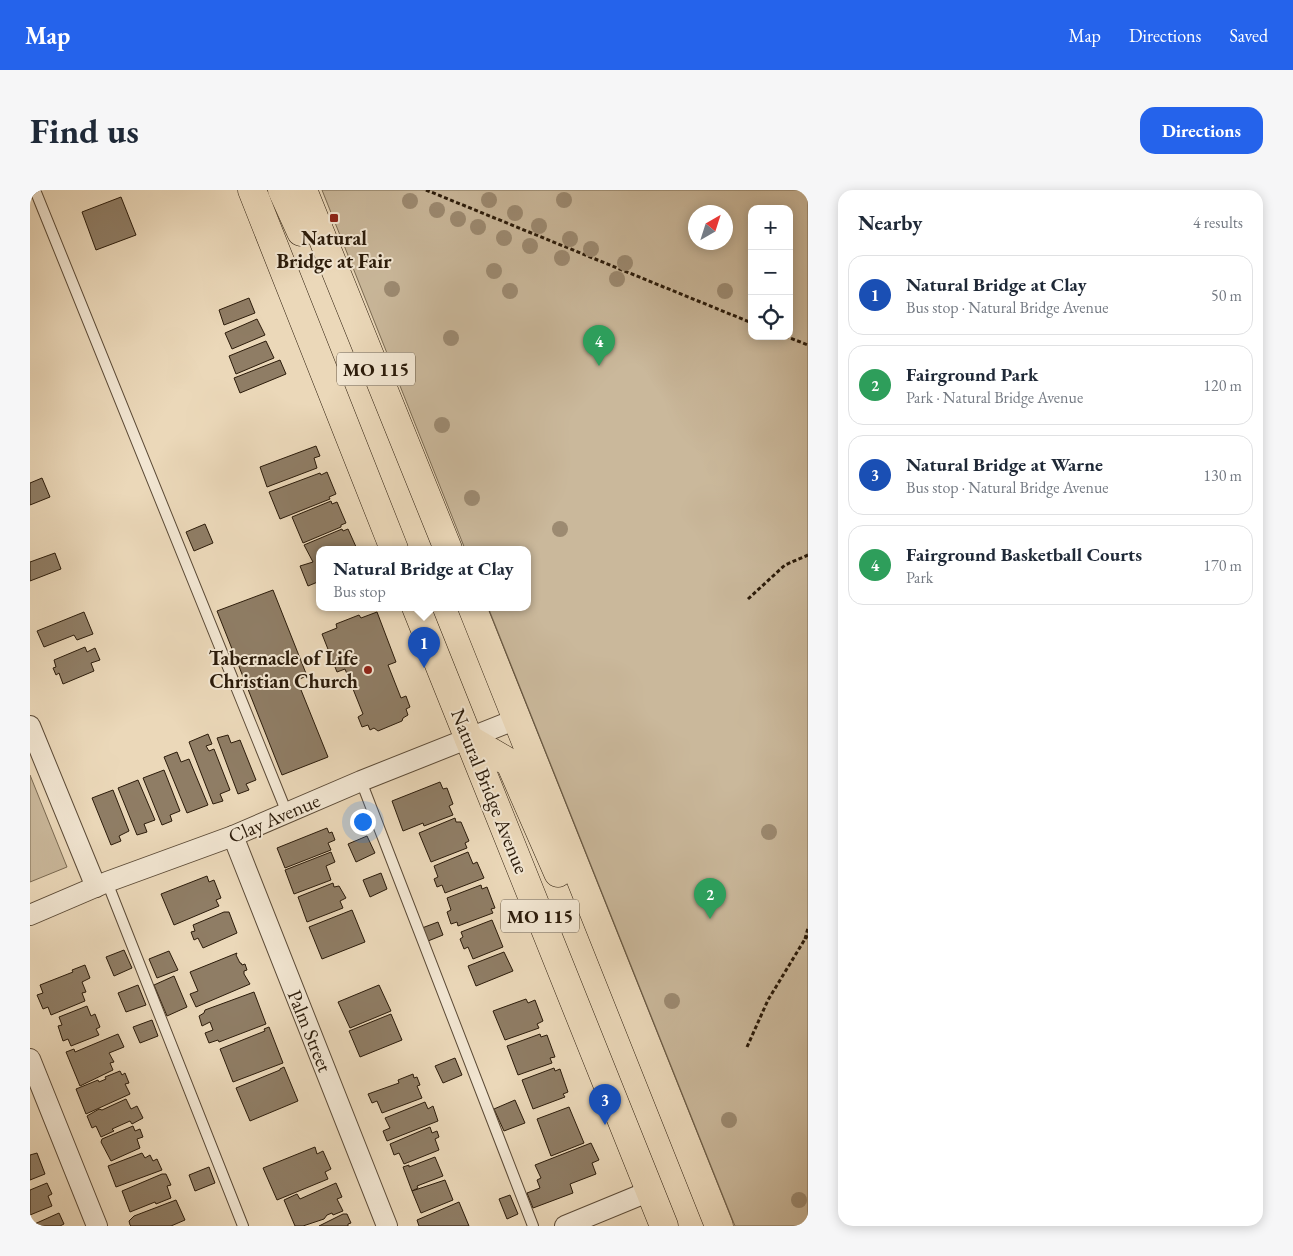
<!DOCTYPE html>
<html lang="en">
<head>
<meta charset="utf-8">
<style>
  body { margin:0; font-family:"EB Garamond",serif; background:#f6f6f7; color:#1f2937 }
  .controls { position:absolute; right:15px; top:15px; display:grid; overflow:hidden; border-radius:10px; box-shadow:0 2px 12px #0003 }
  .controls button { width:45px; height:45px; display:grid; place-items:center; padding:0; border:0; border-bottom:1px solid #e0e1e3; background:#fff; color:#1f2937; font:25px sans-serif }
  .compass { position:absolute; left:658px; top:15px; width:45px; height:45px; border-radius:50%; background:#fff; box-shadow:0 2px 12px #0003; rotate:39deg }
  .you { position:absolute; left:332px; top:631px; width:18px; height:18px; margin:-12px; border:4px solid #fff; border-radius:50%; background:#1a73e8; box-shadow:0 0 0 8px #1a73e833 }
  .badge { display:grid; place-items:center; width:32px; height:32px; border-radius:50%; background:#2563eb; color:#fff; font-size:16px; font-weight:700 }
  .pin { position:absolute; translate:-50% -41px; filter:drop-shadow(0 1px 2px #0008) }
  .pin::after { content:''; position:absolute; top:26px; width:18px; height:15px; background:inherit; clip-path:polygon(0 0,100% 0,50% 100%) }
  .popup { position:absolute; left:286px; top:356px; width:215px; height:65px; box-sizing:border-box; display:grid; place-content:center; border-radius:10px; background:#fff; filter:drop-shadow(0 1px 4px #0005); font-size:16px; white-space:nowrap; color:#747a83 }
  .popup b { font-size:19px; color:#1f2937 }
  .popup::after { content:''; position:absolute; left:50%; top:100%; margin-left:-10px; border:10px solid transparent; border-top-color:#fff }
  .list { margin:0; padding:0; list-style:none }
  h2 { display:flex; justify-content:space-between; align-items:center; height:65px; margin:0; padding:0 20px; font-size:21px }
  h2 small { font-size:16px; font-weight:400; color:#747a83 }
  .list li { display:grid; grid-template-columns:32px 1fr auto; gap:15px; align-items:center; box-sizing:border-box; height:80px; margin:0 10px 10px; padding:0 10px; border:1px solid #e0e1e3; border-radius:15px }
  .list b { display:block; font-size:19px; white-space:nowrap }
  .list p { margin:0; font-size:16px; white-space:nowrap; color:#747a83 }
  .list em { font-size:16px; font-style:normal; color:#747a83 }
  .icon { flex:none; width:28px; height:28px; fill:none; stroke:currentColor; stroke-width:2; stroke-linecap:round; stroke-linejoin:round }
  .map { position:relative; flex:none; width:778px; height:1036px; overflow:hidden; border-radius:15px }
  header { display:flex; align-items:center; gap:30px; box-sizing:border-box; height:70px; padding:0 25px; background:#2563eb; color:#fff }
  header strong { font-size:24px }
  nav { display:flex; gap:28px; margin-inline-start:auto; font-size:18px }
  .intro { display:flex; align-items:center; justify-content:space-between; box-sizing:border-box; height:120px; padding:0 30px }
  h1 { margin:0; font-size:35px }
  .button { padding:12px 22px; border-radius:15px; background:#2563eb; color:#fff; font-size:18px; font-weight:700 }
  main { display:flex; gap:30px; padding:0 30px }
  aside { flex:1; background:#fff; border-radius:15px; box-shadow:0 2px 12px #0003 }
  .map>svg:first-child { display:block }
  .green { fill:#cab89b; stroke:#7a6a52; fill-rule:evenodd }
  .building { fill:#8f7d65; stroke:#2b1b0a }
  .lines { fill:none; stroke-linecap:round; stroke-linejoin:round }
  .lane-casing { stroke:#5b4a36; stroke-width:12 }
  .street-casing { stroke:#5b4a36; stroke-width:22 }
  .primary-casing { stroke:#2b1b0a; stroke-width:29 }
  .path { stroke:#2b1b0a; stroke-width:3; stroke-dasharray:4 2.5; stroke-linecap:butt }
  .lane { stroke:#f2e6d2; stroke-width:10 }
  .street { stroke:#f2e6d2; stroke-width:20 }
  .primary { stroke:#ebd8b9; stroke-width:28 }
  .tree { fill:#9c8a71 }
  .poi-dot { fill:#8f2418; stroke:#f2e6d2; stroke-width:2 }
  .labels { text-anchor:middle; stroke-width:4; stroke-linejoin:round; paint-order:stroke }
  .shield { fill:#f2e6d2; stroke:#675846; stroke-width:1 }
  .shield-label { font-size:19px; font-weight:bold; fill:#2b1b0a }
  .poi-label { font-size:20px; font-weight:bold; fill:#2b1b0a; stroke:#f2e6d2 }
  .street-label { font-size:20px; fill:#2b1b0a; stroke:#f2e6d2 }
</style>
</head>
<body>
<header>
<strong>Map</strong>
<nav><a>Map</a><a>Directions</a><a>Saved</a></nav>
</header>
<div class="intro"><h1>Find us</h1><a class="button">Directions</a></div>
<main>
<div class="map">
<svg width="778" height="1036" viewBox="0 0 778 1036">
  <rect width="100%" height="100%" fill="#ebd8b9"/>
  <filter id="stains"><feTurbulence type="fractalNoise" baseFrequency=".004" numOctaves="4"/><feColorMatrix values="0 0 0 0 .2 0 0 0 0 .09 0 0 0 0 .02 0 0 0 .5 -.17"/></filter>
  <radialGradient id="worn" r=".72"><stop offset=".6" stop-color="#630" stop-opacity="0"/><stop offset="1" stop-color="#630" stop-opacity=".3"/></radialGradient>
  <g class="green">
    <path d="M292 0H778V1036H705L458 417H498V359H435ZM722 19H759V146H722ZM666 22H696V52H666Z"/>
    <polygon points="0,585 37,677 0,692"/>
  </g>
  <g class="building">
    <polygon points="91,7 106,45 66,60 52,22"/>
    <polygon points="219,108 225,123 194,135 189,120"/>
    <polygon points="227,129 235,145 202,159 195,143"/>
    <polygon points="236,151 244,168 206,184 199,166"/>
    <polygon points="250,170 256,184 210,203 204,188"/>
    <polygon points="286,256 290,266 284,268 287,278 237,297 230,277"/>
    <polygon points="297,282 306,304 299,307 300,309 250,329 239,302 290,283 291,285"/>
    <polygon points="12,288 20,307 0,315 0,293"/>
    <polygon points="301,311 302,314 307,312 316,333 311,335 311,337 273,353 262,327"/>
    <polygon points="175,334 183,353 164,361 156,342"/>
    <polygon points="312,339 313,341 318,339 327,359 290,359 290,391 278,396 270,376 283,372 274,355"/>
    <polygon points="25,363 31,379 0,391 0,372"/>
    <polygon points="243,400 277,486 267,490 298,567 252,585 187,421"/>
    <polygon points="54,422 63,444 47,450 44,445 14,457 7,441"/>
    <polygon points="347,422 366,472 358,475 371,508 376,506 380,517 376,519 378,525 373,528 372,531 348,541 344,538 340,540 338,535 332,537 328,527 333,524 315,479 307,482 292,444 307,438 306,434 329,425 331,428"/>
    <polygon points="55,457 57,462 65,458 70,470 61,473 64,481 33,494 29,483 26,485 23,478 26,477 24,470"/>
    <polygon points="178,544 182,554 176,556 179,561 184,559 200,600 190,604 193,611 183,614 159,552"/>
    <polygon points="198,545 201,553 210,550 226,590 216,594 219,600 208,604 187,548"/>
    <polygon points="147,562 151,572 159,569 178,615 157,623 134,567"/>
    <polygon points="134,580 150,621 140,625 142,631 132,635 113,588"/>
    <polygon points="108,590 125,630 114,634 117,642 107,645 88,598"/>
    <polygon points="410,592 413,599 417,598 423,614 419,616 423,625 394,636 393,633 373,641 362,611"/>
    <polygon points="83,600 99,641 89,646 91,651 81,655 62,608"/>
    <polygon points="425,628 426,632 431,632 439,651 435,653 437,658 401,672 389,643"/>
    <polygon points="297,638 299,643 302,642 305,650 298,653 301,660 255,678 247,658"/>
    <polygon points="337,646 345,663 326,672 318,654"/>
    <polygon points="301,662 305,672 296,676 301,690 264,704 255,680"/>
    <polygon points="438,662 443,674 447,672 454,688 415,703 412,695 407,697 404,689 408,687 404,676"/>
    <polygon points="351,683 357,699 340,707 333,690"/>
    <polygon points="177,686 179,692 184,690 191,708 186,710 189,716 144,735 131,704"/>
    <polygon points="303,693 304,697 309,696 316,708 310,711 313,718 277,732 268,707"/>
    <polygon points="451,695 452,699 457,697 465,718 461,719 463,723 428,736 427,732 421,734 417,722 421,720 417,708"/>
    <polygon points="322,720 335,752 292,769 279,737"/>
    <polygon points="194,722 199,722 207,743 173,758 168,748 164,750 161,742 165,741 163,735"/>
    <polygon points="462,730 473,757 443,769 438,757 434,759 430,749 433,747 431,742"/>
    <polygon points="408,732 413,745 398,751 392,738"/>
    <polygon points="94,760 102,778 84,786 76,767"/>
    <polygon points="139,761 148,780 127,788 119,769"/>
    <polygon points="474,762 483,781 446,796 438,776"/>
    <polygon points="207,763 206,765 210,773 211,773 212,775 215,774 217,780 214,781 214,784 220,794 166,817 160,804 168,801 160,782"/>
    <polygon points="55,775 60,788 52,792 56,802 52,803 55,811 21,825 18,817 13,819 7,805 13,803 10,795 43,782 42,780"/>
    <polygon points="144,786 157,817 137,826 124,795"/>
    <polygon points="108,795 116,815 96,822 88,803"/>
    <polygon points="349,795 361,821 320,838 308,812"/>
    <polygon points="224,802 236,834 189,852 188,850 179,853 175,843 183,840 180,832 172,836 169,826 174,823 175,820"/>
    <polygon points="496,809 498,813 505,810 513,831 507,834 509,838 475,850 463,821"/>
    <polygon points="57,816 61,826 65,824 70,837 66,839 69,845 41,856 38,849 33,851 28,836 32,835 29,827"/>
    <polygon points="361,824 372,850 330,867 319,841"/>
    <polygon points="122,830 128,846 110,853 103,837"/>
    <polygon points="239,837 253,873 203,892 190,859 235,841 234,839"/>
    <polygon points="88,844 94,857 79,863 84,872 80,873 83,880 50,896 36,862 44,859 45,862"/>
    <polygon points="510,844 511,847 517,845 525,867 520,868 522,873 488,885 477,856"/>
    <polygon points="425,868 432,885 413,893 405,876"/>
    <polygon points="254,877 268,911 220,931 206,898 250,880 250,879"/>
    <polygon points="524,878 525,881 530,879 538,902 533,904 535,907 503,919 492,890"/>
    <polygon points="90,881 92,885 95,883 99,893 95,894 100,904 56,924 46,899 68,890 69,892 76,889 75,887"/>
    <polygon points="383,884 384,888 387,887 390,895 387,896 392,908 352,923 347,911 342,913 338,904 369,893 368,890"/>
    <polygon points="96,909 101,919 107,916 113,928 102,934 100,931 82,939 84,941 71,947 66,936 62,938 57,926 69,919 72,920"/>
    <polygon points="485,910 495,933 474,941 464,919"/>
    <polygon points="395,912 398,919 403,916 408,931 357,951 353,941 360,938 355,928"/>
    <polygon points="539,917 554,953 521,966 507,929"/>
    <polygon points="103,936 105,941 110,939 113,947 107,949 110,958 81,971 71,952 72,949"/>
    <polygon points="400,937 402,943 407,941 409,947 405,949 409,960 374,974 369,963 364,965 360,954"/>
    <polygon points="561,953 569,970 562,973 566,984 540,994 543,1003 503,1018 497,1003 510,998 507,990 511,988 505,975"/>
    <polygon points="285,957 287,964 293,961 301,979 295,982 298,989 247,1010 233,978"/>
    <polygon points="7,963 15,984 0,990 0,965"/>
    <polygon points="112,963 115,968 120,965 123,971 127,969 132,980 86,997 78,976"/>
    <polygon points="405,967 413,986 387,996 388,998 382,1001 373,977 379,975 379,977"/>
    <polygon points="179,977 185,993 165,1001 159,985"/>
    <polygon points="132,984 136,984 141,995 137,996 141,1008 126,1014 125,1012 100,1022 92,1001"/>
    <polygon points="415,990 423,1010 391,1023 382,1001"/>
    <polygon points="17,993 22,1004 18,1006 22,1016 0,1025 0,1000"/>
    <polygon points="306,993 312,1007 307,1009 313,1021 303,1025 302,1023 297,1025 294,1029 273,1036 265,1036 254,1010 267,1004 270,1009"/>
    <polygon points="480,1005 488,1024 477,1029 469,1009"/>
    <polygon points="146,1010 155,1030 141,1036 101,1036 100,1035 99,1031 104,1026"/>
    <polygon points="429,1012 439,1036 389,1036 387,1030"/>
    <polygon points="29,1023 34,1034 30,1036 0,1036"/>
    <polygon points="313,1024 317,1024 321,1033 318,1034 318,1036 289,1036"/>
  </g>
  <g class="lines">
    <defs>
      <g id="lane">
        <polyline points="5,0 257,623"/>
        <polyline points="331,591 503,1036"/>
        <polyline points="77,692 213,1036"/>
      </g>
      <g id="street">
        <polyline points="0,536 66,697"/>
        <polyline points="203,646 357,1036"/>
        <polyline points="0,725 77,692 203,646 331,591 487,529"/>
        <polyline points="0,869 67,1036"/>
        <polyline points="535,1036 620,1001"/>
      </g>
      <g id="primary">
        <polyline points="222,0 364,359"/>
        <polyline points="252,0 271,42"/>
        <polyline points="273,0 418,359"/>
        <polyline points="386,417 634,1036"/>
        <polyline points="442,417 689,1036"/>
        <polyline points="439,549 480,573 528,683"/>
      </g>
    </defs>
    <use href="#lane" class="lane-casing"/>
    <use href="#street" class="street-casing"/>
    <use href="#primary" class="primary-casing"/>
    <g class="path">
      <polyline points="396,0 722,133"/>
      <polyline points="755,146 778,155"/>
      <polyline points="718,409 755,375 778,365"/>
      <polyline points="775,749 778,738"/>
      <polyline points="717,857 738,810 775,749 778,746"/>
    </g>
    <use href="#lane" class="lane"/>
    <use href="#street" class="street"/>
    <use href="#primary" class="primary"/>
  </g>
  <g class="tree">
    <circle cx="459" cy="10" r="8"/>
    <circle cx="534" cy="10" r="8"/>
    <circle cx="380" cy="11" r="8"/>
    <circle cx="407" cy="20" r="8"/>
    <circle cx="485" cy="23" r="8"/>
    <circle cx="428" cy="29" r="8"/>
    <circle cx="509" cy="36" r="8"/>
    <circle cx="448" cy="37" r="8"/>
    <circle cx="474" cy="48" r="8"/>
    <circle cx="540" cy="49" r="8"/>
    <circle cx="500" cy="56" r="8"/>
    <circle cx="561" cy="59" r="8"/>
    <circle cx="532" cy="68" r="8"/>
    <circle cx="595" cy="73" r="8"/>
    <circle cx="464" cy="81" r="8"/>
    <circle cx="587" cy="89" r="8"/>
    <circle cx="362" cy="99" r="8"/>
    <circle cx="480" cy="101" r="8"/>
    <circle cx="695" cy="101" r="8"/>
    <circle cx="421" cy="148" r="8"/>
    <circle cx="412" cy="235" r="8"/>
    <circle cx="442" cy="308" r="8"/>
    <circle cx="530" cy="339" r="8"/>
    <circle cx="739" cy="642" r="8"/>
    <circle cx="642" cy="811" r="8"/>
    <circle cx="699" cy="930" r="8"/>
    <circle cx="769" cy="1010" r="8"/>
  </g>
  <g class="poi-dot">
    <rect x="299" y="23" width="10" height="10" rx="2.5"/>
    <circle cx="338" cy="480" r="5"/>
  </g>
  <g class="labels">
    <g class="shield">
      <rect x="307" y="162.5" width="78" height="33" rx="4"/>
      <rect x="471" y="709.5" width="78" height="33" rx="4"/>
    </g>
    <g class="shield-label">
      <text x="346" y="186">MO 115</text>
      <text x="510" y="733">MO 115</text>
    </g>
    <g class="poi-label">
      <text x="304" y="55">Natural<tspan x="304" dy="23">Bridge at Fair</tspan></text>
      <text x="328" y="475" text-anchor="end">Tabernacle of Life<tspan x="328" dy="23">Christian Church</tspan></text>
    </g>
    <g class="street-label">
      <text transform="translate(460 601) rotate(68)" y="7">Natural Bridge Avenue</text>
      <text transform="translate(244 628) rotate(-23)" y="7">Clay Avenue</text>
      <text transform="translate(280 841) rotate(68)" y="7">Palm Street</text>
    </g>
  </g>
  <rect width="100%" height="100%" filter="url(#stains)"/>
  <rect width="100%" height="100%" fill="url(#worn)"/>
</svg>
<div class="controls">
<button>+</button>
<button>−</button>
<button><svg class="icon" aria-label="locate" viewBox="0 0 24 24"><circle cx="12" cy="12" r="6"/><path d="M12 2v4M12 18v4M2 12h4M18 12h4"/></svg></button>
</div>
<svg class="compass" viewBox="-18 -18 36 36"><path d="M0-13l5 13h-10z" fill="#e53935"/><path d="M0 13l5-13h-10z" fill="#747a83"/></svg>
<div class="you"></div>
<div class="pin badge" style="left:394px;top:478px;background:#1a4fb4">1</div>
<div class="popup"><b>Natural Bridge at Clay</b>Bus stop</div>
<div class="pin badge" style="left:680px;top:729px;background:#2e9e5b">2</div>
<div class="pin badge" style="left:575px;top:935px;background:#1a4fb4">3</div>
<div class="pin badge" style="left:569px;top:176px;background:#2e9e5b">4</div>
</div>
<aside>
<h2>Nearby<small>4 results</small></h2>
<ul class="list">
<li><span class="badge" style="background:#1a4fb4">1</span><div><b>Natural Bridge at Clay</b><p>Bus stop · Natural Bridge Avenue</p></div><em>50 m</em></li>
<li><span class="badge" style="background:#2e9e5b">2</span><div><b>Fairground Park</b><p>Park · Natural Bridge Avenue</p></div><em>120 m</em></li>
<li><span class="badge" style="background:#1a4fb4">3</span><div><b>Natural Bridge at Warne</b><p>Bus stop · Natural Bridge Avenue</p></div><em>130 m</em></li>
<li><span class="badge" style="background:#2e9e5b">4</span><div><b>Fairground Basketball Courts</b><p>Park</p></div><em>170 m</em></li>
</ul>
</aside>
</main>
</body>
</html>
